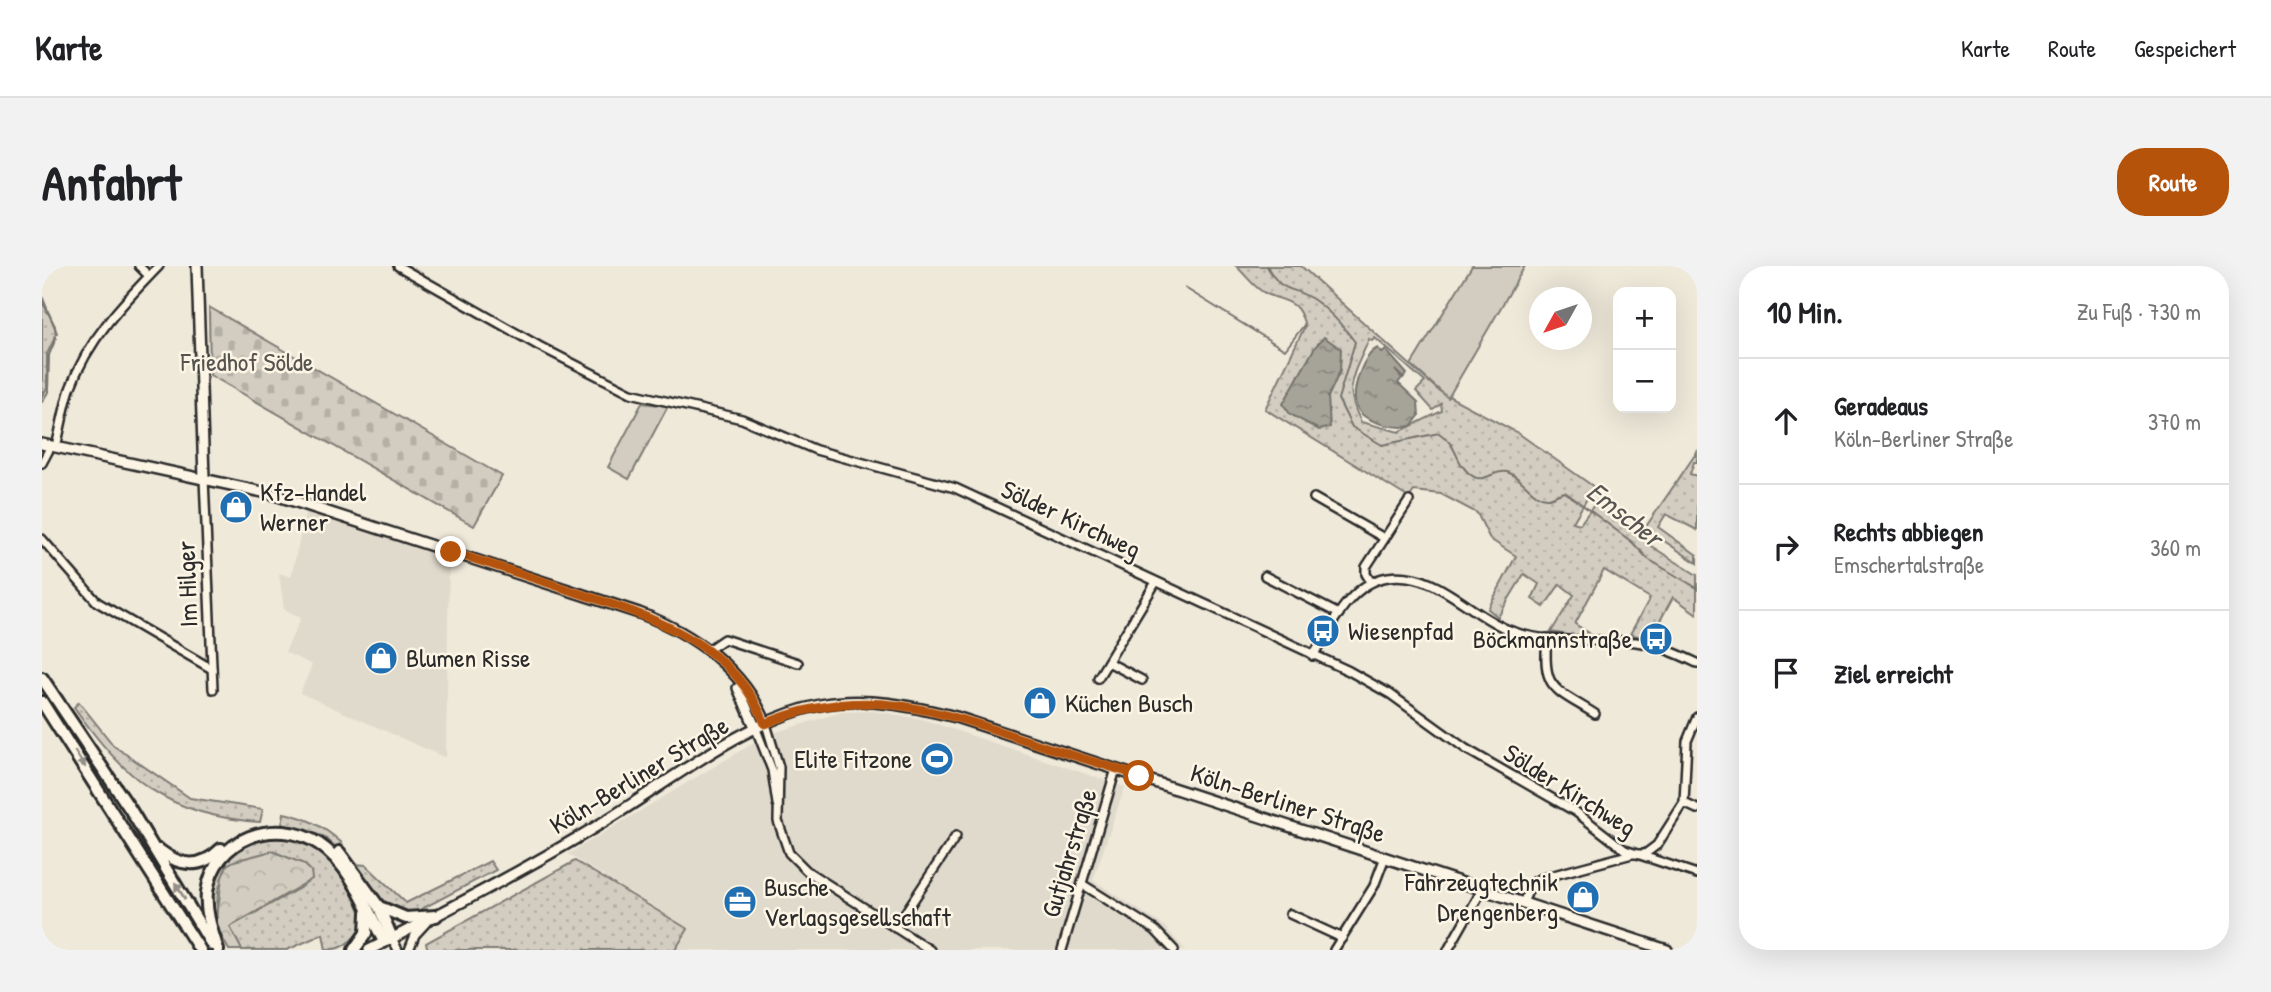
<!DOCTYPE html>
<html lang="de">
<head>
<meta charset="utf-8">
<style>
  body { margin:0; font-family:"Patrick Hand",sans-serif; background:#f2f2f2; color:#202124 }
  .controls { position:absolute; right:21px; top:21px; display:grid; overflow:hidden; border-radius:14px; box-shadow:0 7px 28px #0002 }
  .controls button { width:63px; height:63px; display:grid; place-items:center; padding:0; border:0; border-bottom:2px solid #e0e0e0; background:#fff; color:#202124; font:35px sans-serif }
  .compass { position:absolute; left:1487px; top:21px; width:63px; height:63px; border-radius:50%; background:#fff; box-shadow:0 7px 28px #0002; rotate:230deg }
  .stop { position:absolute; width:21px; height:21px; margin:-16px; border:5px solid #b45309; border-radius:50%; background:#fff }
  .stop.end { background:#b45309; border-color:#fff; box-shadow:0 2px 7px #0008 }
  .list { margin:0; padding:0; list-style:none }
  h2 { display:flex; justify-content:space-between; align-items:center; height:91px; margin:0; padding:0 28px; font-size:30px }
  h2 small { font-size:23px; font-weight:400; color:#757577 }
  .list li { display:grid; grid-template-columns:46px 1fr auto; gap:21px; align-items:center; box-sizing:border-box; height:126px; padding:0 28px; border-top:2px solid #e0e0e0 }
  .list b { display:block; font-size:26px; white-space:nowrap }
  .list p { margin:0; font-size:23px; white-space:nowrap; color:#757577 }
  .list em { font-size:23px; font-style:normal; color:#757577 }
  .icon { flex:none; width:38px; height:38px; fill:none; stroke:currentColor; stroke-width:2; stroke-linecap:round; stroke-linejoin:round }
  .map { position:relative; flex:none; width:1655px; height:684px; overflow:hidden; border-radius:28px }
  header { display:flex; align-items:center; gap:42px; box-sizing:border-box; height:98px; padding:0 35px; background:#fff; border-bottom:2px solid #e0e0e0 }
  header strong { font-size:33px }
  nav { display:flex; gap:38px; margin-inline-start:auto; font-size:24px }
  .intro { display:flex; align-items:center; justify-content:space-between; box-sizing:border-box; height:168px; padding:0 42px }
  h1 { margin:0; font-size:49px }
  .button { padding:18px 32px; border-radius:28px; background:#b45309; color:#fff; font-size:24px; font-weight:700 }
  main { display:flex; gap:42px; padding:0 42px }
  aside { flex:1; background:#fff; border-radius:28px; box-shadow:0 7px 28px #0002 }
  .map>svg:first-child { display:block }
  .built { fill:#e0dacc }
  .grass { fill:url(#grass-dots); stroke:#7e7c76; stroke-width:2; fill-rule:evenodd }
  .forest { fill:url(#forest-crowns); stroke:#7e7c76; stroke-width:2 }
  .cemetery { fill:url(#cemetery-stones); stroke:#7e7c76; stroke-width:2 }
  .garden { fill:#d2cdc0; stroke:#7e7c76; stroke-width:2 }
  .water { fill:url(#water-ripples); stroke:#75736d; stroke-width:2 }
  .lines { fill:none; stroke-linecap:round; stroke-linejoin:round }
  .stream { stroke:#75736d; stroke-width:2 }
  .minor-casing { stroke:#2b2b2b; stroke-width:12 }
  .major-casing { stroke:#2b2b2b; stroke-width:14 }
  .highway-casing { stroke:#2b2b2b; stroke-width:16 }
  .minor { stroke:#fcf5e5; stroke-width:7 }
  .major { stroke:#fcf5e5; stroke-width:9 }
  .highway { stroke:#fcf5e5; stroke-width:10 }
  .oneway { fill:#949088 }
  .route { stroke:#b45309; stroke-width:9 }
  .labels { text-anchor:middle; stroke-width:5; stroke-linejoin:round; paint-order:stroke }
  .park-label { font-size:26px; fill:#555450; stroke:#fcf5e5 }
  .poi-label { font-size:26px; fill:#2b2b2b; stroke:#fcf5e5; text-anchor:start }
  .street-label { font-size:26px; fill:#2b2b2b; stroke:#fcf5e5 }
  .water-label { font-size:28px; font-style:italic; fill:#565552; stroke:#fcf5e5 }
</style>
</head>
<body>
<header>
<strong>Karte</strong>
<nav><a>Karte</a><a>Route</a><a>Gespeichert</a></nav>
</header>
<div class="intro"><h1>Anfahrt</h1><a class="button">Route</a></div>
<main>
<div class="map">
<svg width="1655" height="684" viewBox="0 0 1655 684">
  <defs>
    <pattern id="grass-dots" width="8" height="8" patternUnits="userSpaceOnUse" patternTransform="scale(1.75)"><rect width="8" height="8" fill="#d2cdc0"/><path d="M2 2h.1M6 6h.1" fill="none" stroke="#b4b0a5" stroke-width="1.8" stroke-linecap="round"/></pattern>
    <pattern id="forest-crowns" width="20" height="18" patternUnits="userSpaceOnUse" patternTransform="scale(1.75)"><rect width="20" height="18" fill="#d2cdc0"/><path d="M2 6a3 3 0 1 1 6 0M12 15a3 3 0 1 1 6 0" fill="none" stroke="#b4b0a5"/></pattern>
    <pattern id="cemetery-stones" width="16" height="16" patternUnits="userSpaceOnUse" patternTransform="scale(1.75)"><rect width="16" height="16" fill="#d2cdc0"/><path d="M2 7V4a2 2 0 0 1 4 0v3zM10 15v-3a2 2 0 0 1 4 0v3z" fill="#b4b0a5"/></pattern>
    <pattern id="water-ripples" width="26" height="14" patternUnits="userSpaceOnUse" patternTransform="scale(1.75)"><rect width="26" height="14" fill="#a6a399"/><path d="M2 4q2-2 4 0t4 0M15 11q2-2 4 0t4 0" fill="none" stroke="#87857d"/></pattern>
  </defs>
  <rect width="100%" height="100%" fill="#efe9da"/>
  <filter id="ink" filterUnits="userSpaceOnUse"><feTurbulence type="fractalNoise" baseFrequency=".0143" numOctaves="2"/><feDisplacementMap in="SourceGraphic" scale="14" xChannelSelector="R" yChannelSelector="G"/><feConvolveMatrix kernelMatrix="1 2 1 2 8 2 1 2 1" color-interpolation-filters="sRGB"/></filter>
  <g filter="url(#ink)">
    <g class="built">
      <polygon points="264,245 407,291 404,492 258,427 270,399 243,386 259,352 242,343 237,307 249,311"/>
      <polygon points="831,445 880,453 1083,521 1051,614 1122,660 1143,684 634,684 646,662 526,588 725,469 800,446"/>
    </g>
    <g class="grass">
      <path d="M1194 0H1259L1397 125 1476 167 1552 221 1531 256 1538 258 1555 235 1609 280 1655 309V348L1631 331 1608 373 1588 368 1608 332 1562 304 1533 358 1547 367 1543 372 1509 366 1532 329 1518 318 1502 341 1490 333 1497 318 1482 308 1456 351 1446 343 1474 290 1448 273 1435 247 1399 228 1372 225 1367 232 1223 143 1263 60C1255 31 1243 37 1223 27 1212 22 1203 8 1194 0ZM1333 72 1383 116 1374 125 1391 144 1399 138 1400 145 1357 166 1319 156C1300 118 1312 109 1327 73L1330 75Z"/>
      <polygon points="0,30 15,67 5,88 5,122 0,131"/>
      <polygon points="1655,186 1655,196 1652,196 1648,208 1655,210 1655,264 1624,248 1616,261 1655,289 1655,297 1603,262"/>
      <path d="M37 436 72 480 148 532 221 543 218 556C126 550 83 514 32 441Z"/>
      <path d="M242 547C266 552 282 561 300 577L296 582 280 570 240 558Z"/>
      <path d="M241 568C253 573 271 577 281 586 292 597 318 636 319 651 321 670 301 684 284 684L281 668 245 684H200L188 661 261 620 269 605 262 598 230 585 185 599 176 625 174 660C156 630 177 591 204 575 213 570 230 570 241 568Z"/>
      <path d="M448 595 454 604 372 647C342 649 329 620 313 598L324 599 364 637Z"/>
      <polygon points="533,595 646,663 633,684 386,684 384,677"/>
    </g>
    <polygon class="forest" points="230,585 262,598 269,605 270,613 188,661 200,684 187,684 174,660 180,611 185,599 192,595"/>
    <polygon class="cemetery" points="167,41 460,210 432,260 168,109"/>
    <g class="garden">
      <polygon points="1430,0 1483,0 1406,132 1369,99"/>
      <polygon points="600,137 626,140 587,213 566,201"/>
    </g>
    <g class="water">
      <polygon points="1282,71 1299,83 1298,105 1286,131 1288,161 1277,164 1248,148 1241,138 1273,81"/>
      <path d="M1336 82 1340 87 1344 84 1365 108 1361 112 1353 104 1360 112 1356 117 1376 136 1377 150 1369 160C1354 163 1321 157 1315 141 1308 125 1321 89 1336 82Z"/>
    </g>
    <g class="lines">
      <g class="stream">
        <path d="M1225 0C1239 27 1248 20 1269 32 1285 42 1301 60 1313 76L1296 133 1310 161 1340 179 1397 167C1417 180 1412 196 1429 209 1442 219 1452 203 1465 206 1480 210 1491 234 1507 232 1512 231 1517 227 1523 226L1590 276 1606 293 1655 322"/>
        <polyline points="1143,22 1243,84 1262,59"/>
        <polyline points="0,35 13,60 14,72 7,89 6,126 0,136"/>
      </g>
      <defs>
        <g id="minor">
          <polyline points="97,0 107,10"/>
          <polyline points="356,0 497,80 589,127 700,153 774,184 913,222 1307,405 1348,428 1424,483 1534,546 1583,584 1655,608"/>
          <path d="M14 181C19 161 22 141 28 123 46 73 81 37 117 0"/>
          <polyline points="0,197 9,180"/>
          <polyline points="162,212 171,423"/>
          <polyline points="1272,232 1342,272"/>
          <polyline points="0,273 55,336 170,403"/>
          <polyline points="1223,310 1297,348"/>
          <polyline points="1329,316 1324,308 1324,301 1367,235"/>
          <path d="M1505 372C1500 424 1512 422 1553 448"/>
          <polyline points="666,384 682,373 756,397"/>
          <path d="M1271 390C1289 360 1308 317 1346 311 1394 304 1426 348 1467 364 1507 380 1552 371 1594 376 1616 379 1636 388 1655 397"/>
          <polyline points="1066,396 1100,414"/>
          <polyline points="1056,412 1114,316"/>
          <polyline points="724,458 737,501 736,555 747,587 765,605 888,684"/>
          <polyline points="714,463 730,504 735,538"/>
          <polyline points="1642,537 1655,543"/>
          <polyline points="1040,618 1113,664 1132,684"/>
          <polyline points="1481,637 1489,618 1497,613 1590,588 1603,588 1615,579 1642,537 1645,475 1655,451"/>
          <polyline points="1248,648 1300,672"/>
          <polyline points="853,662 914,570"/>
          <polyline points="350,672 356,684"/>
          <polyline points="367,684 373,669 385,656"/>
          <polyline points="1020,684 1074,503"/>
          <polyline points="1292,684 1332,620 1343,591"/>
          <polyline points="1406,684 1440,624"/>
        </g>
        <g id="major">
          <polyline points="155,0 162,212"/>
          <path d="M0 178 230 228 597 347C651 367 702 403 724 458"/>
          <polyline points="696,422 714,463"/>
          <path d="M327 684C404 645 481 605 555 560 623 520 701 454 778 439 824 430 870 440 914 451L1625 684"/>
        </g>
        <g id="highway">
          <polyline points="0,412 88,543 170,679"/>
          <polyline points="0,436 158,684"/>
          <path d="M117 584C139 601 159 603 179 583"/>
          <polyline points="297,586 337,641 350,672"/>
          <polyline points="340,642 364,652 394,650"/>
          <path d="M176 684C170 665 163 646 165 626 172 572 233 550 277 578 309 599 325 643 342 676"/>
          <polyline points="312,684 324,667 325,647"/>
        </g>
      </defs>
      <use href="#minor" class="minor-casing"/>
      <use href="#major" class="major-casing"/>
      <use href="#highway" class="highway-casing"/>
      <use href="#minor" class="minor"/>
      <use href="#major" class="major"/>
      <use href="#highway" class="highway"/>
    </g>
    <defs><path id="oneway-solid" d="M-6-.8H1V-3.2L6.5 0L1 3.2V.8H-6Z" transform="scale(1.75)"/></defs>
    <g class="oneway">
      <use href="#oneway-solid" transform="translate(38 493) rotate(57)"/>
      <use href="#oneway-solid" transform="translate(138 625) rotate(-121)"/>
    </g>
  </g>
  <g class="lines" filter="url(#ink)">
    <path class="route" d="M409 286C449 298 488 311 527 324 604 349 692 375 723 458 819 417 896 444 989 476 1025 488 1061 498 1097 510"/>
  </g>
  <defs>
    <symbol id="shop-disc" viewBox="-11 -11 22 22"><circle r="9.5" fill="#1f6fb2" stroke="#fcf5e5"/><path d="M-5-2.5h2.3a2.7 3.5 0 0 1 5.4 0H5L5.5 6h-11ZM-1.5-2.5h3a1.5 2.3 0 0 0-3 0Z" fill="#fff"/></symbol>
    <symbol id="bus-disc" viewBox="-11 -11 22 22"><circle r="9.5" fill="#1f6fb2" stroke="#fcf5e5"/><path d="M-5-6H5V4H4V6H2V4H-2V6H-4V4H-5ZM-3.5-4V0h7V-4ZM-3.5 1.2v1.5H-2V1.2ZM2 1.2v1.5H3.5V1.2Z" fill="#fff"/></symbol>
    <symbol id="stadium-disc" viewBox="-11 -11 22 22"><circle r="9.5" fill="#1f6fb2" stroke="#fcf5e5"/><path d="M0-5a6.5 5 0 1 0 0 10a6.5 5 0 1 0 0-10ZM-3.5-1.8h7v3.6h-7Z" fill="#fff"/></symbol>
    <symbol id="office-disc" viewBox="-11 -11 22 22"><circle r="9.5" fill="#1f6fb2" stroke="#fcf5e5"/><path d="M-6-3h4V-5.5h4V-3h4V5H-6ZM-1-4.5V-3h2v-1.5ZM-6 0V1H6V0Z" fill="#fff"/></symbol>
  </defs>
  <g fill-rule="evenodd">
    <use href="#shop-disc" x="175" y="222" width="38" height="38"/>
    <use href="#bus-disc" x="1262" y="346" width="38" height="38"/>
    <use href="#bus-disc" x="1595" y="354" width="38" height="38"/>
    <use href="#shop-disc" x="320" y="373" width="38" height="38"/>
    <use href="#shop-disc" x="979" y="418" width="38" height="38"/>
    <use href="#stadium-disc" x="876" y="474" width="38" height="38"/>
    <use href="#shop-disc" x="1522" y="612" width="38" height="38"/>
    <use href="#office-disc" x="679" y="617" width="38" height="38"/>
  </g>
  <g class="labels">
    <g class="park-label">
      <text x="205" y="105">Friedhof Sölde</text>
    </g>
    <g class="poi-label">
      <text x="218" y="235">Kfz-Handel<tspan x="218" dy="30">Werner</tspan></text>
      <text x="1306" y="374">Wiesenpfad</text>
      <text x="1590" y="382" text-anchor="end">Böckmannstraße</text>
      <text x="364" y="401">Blumen Risse</text>
      <text x="1023" y="446">Küchen Busch</text>
      <text x="870" y="502" text-anchor="end">Elite Fitzone</text>
      <text x="1516" y="625" text-anchor="end">Fahrzeugtechnik<tspan x="1516" dy="30">Drengenberg</tspan></text>
      <text x="722" y="630">Busche<tspan x="722" dy="30">Verlagsgesellschaft</tspan></text>
    </g>
    <g class="street-label">
      <text transform="translate(1029 253) rotate(25)" y="9">Sölder Kirchweg</text>
      <text transform="translate(145 318) rotate(-92)" y="9">Im Hilger</text>
      <text transform="translate(597 509) rotate(-31)" y="9">Köln-Berliner Straße</text>
      <text transform="translate(1528 524) rotate(32)" y="9">Sölder Kirchweg</text>
      <text transform="translate(1246 537) rotate(18)" y="9">Köln-Berliner Straße</text>
      <text transform="translate(1027 587) rotate(-73)" y="9">Gutjahrstraße</text>
    </g>
    <g class="water-label">
      <text transform="translate(1583 248) rotate(38)" y="10">Emscher</text>
    </g>
  </g>
</svg>
<div class="controls">
<button>+</button>
<button>−</button>
</div>
<svg class="compass" viewBox="-18 -18 36 36"><path d="M0-13l5 13h-10z" fill="#e53935"/><path d="M0 13l5-13h-10z" fill="#757577"/></svg>
<div class="stop" style="left:1097px;top:510px"></div>
<div class="stop end" style="left:409px;top:286px"></div>
</div>
<aside>
<h2>10 Min.<small>Zu Fuß · 730 m</small></h2>
<ul class="list">
<li><svg class="icon" aria-label="ahead" viewBox="0 0 24 24"><path d="M12 20V5M6 11l6-6 6 6"/></svg><div><b>Geradeaus</b><p>Köln-Berliner Straße</p></div><em>370 m</em></li>
<li><svg class="icon" aria-label="right" viewBox="0 0 24 24"><path d="M7 20v-9h11M14 6l5 5-5 5"/></svg><div><b>Rechts abbiegen</b><p>Emschertalstraße</p></div><em>360 m</em></li>
<li><svg class="icon" aria-label="arrive" viewBox="0 0 24 24"><path d="M6 21V4h12l-3 4 3 4H6"/></svg><div><b>Ziel erreicht</b></div></li>
</ul>
</aside>
</main>
</body>
</html>
